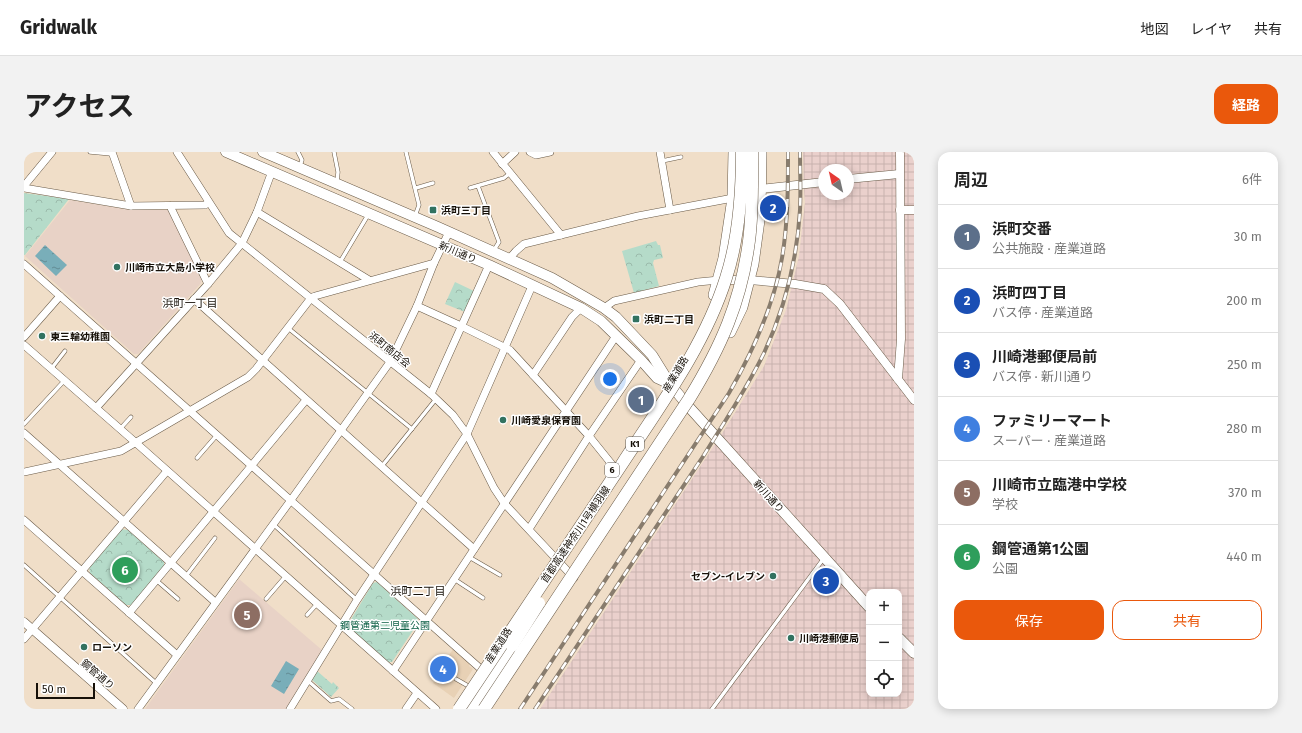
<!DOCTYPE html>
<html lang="ja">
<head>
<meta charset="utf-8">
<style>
  body { margin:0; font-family:"Fira Sans","Noto Sans JP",sans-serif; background:#f2f2f2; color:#222 }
  .controls { position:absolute; right:12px; bottom:12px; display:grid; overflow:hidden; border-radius:8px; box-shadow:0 2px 10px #0003 }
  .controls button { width:36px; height:36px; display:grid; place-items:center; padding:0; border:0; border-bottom:1px solid #e0e0e0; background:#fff; color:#222; font:20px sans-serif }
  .compass { position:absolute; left:794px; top:12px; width:36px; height:36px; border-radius:50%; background:#fff; box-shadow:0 2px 10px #0003; rotate:326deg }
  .scale { position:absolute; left:12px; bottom:10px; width:59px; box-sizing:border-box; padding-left:4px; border:2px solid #161008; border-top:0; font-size:11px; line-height:14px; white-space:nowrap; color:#161008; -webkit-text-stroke:3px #fff; paint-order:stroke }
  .you { position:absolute; left:586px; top:227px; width:14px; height:14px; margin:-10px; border:3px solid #fff; border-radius:50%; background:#1a73e8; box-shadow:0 0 0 6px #1a73e833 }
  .badge { display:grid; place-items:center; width:26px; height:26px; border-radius:50%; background:#ea580c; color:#fff; font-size:13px; font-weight:700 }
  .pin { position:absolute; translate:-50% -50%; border:2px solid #fff; box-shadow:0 1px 4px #0006 }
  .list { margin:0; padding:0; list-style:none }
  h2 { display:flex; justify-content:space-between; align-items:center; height:52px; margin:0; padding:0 16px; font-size:17px }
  h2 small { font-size:13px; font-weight:400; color:#767676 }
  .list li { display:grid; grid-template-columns:26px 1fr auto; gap:12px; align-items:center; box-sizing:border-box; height:64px; padding:0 16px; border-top:1px solid #e0e0e0 }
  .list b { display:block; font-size:15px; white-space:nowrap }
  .list p { margin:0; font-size:13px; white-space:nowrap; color:#767676 }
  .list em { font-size:13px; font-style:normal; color:#767676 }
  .actions { display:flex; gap:8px; padding:12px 16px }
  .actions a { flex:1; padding:9px 0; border:1px solid #ea580c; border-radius:12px; text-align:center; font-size:14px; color:#ea580c }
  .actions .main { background:#ea580c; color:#fff }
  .icon { flex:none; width:22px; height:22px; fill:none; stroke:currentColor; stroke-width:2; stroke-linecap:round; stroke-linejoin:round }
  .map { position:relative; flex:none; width:890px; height:557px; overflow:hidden; border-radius:12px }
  header { display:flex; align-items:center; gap:24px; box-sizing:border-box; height:56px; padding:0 20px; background:#fff; border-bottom:1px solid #e0e0e0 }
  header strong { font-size:19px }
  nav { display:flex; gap:22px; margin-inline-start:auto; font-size:14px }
  .intro { display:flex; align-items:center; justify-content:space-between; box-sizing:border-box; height:96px; padding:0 24px }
  h1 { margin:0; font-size:28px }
  .button { padding:10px 18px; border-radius:12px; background:#ea580c; color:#fff; font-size:14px; font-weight:700 }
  main { display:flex; gap:24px; padding:0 24px }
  aside { flex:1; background:#fff; border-radius:12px; box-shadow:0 2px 10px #0003 }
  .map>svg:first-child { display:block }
  .built { fill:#e8d1b5 }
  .industrial { fill:url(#industrial-grid); fill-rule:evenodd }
  .education { fill:#e8d2c6 }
  .forest { fill:url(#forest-crowns) }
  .water { fill:url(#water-ripples) }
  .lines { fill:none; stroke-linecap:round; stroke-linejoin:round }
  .service-casing { stroke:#6a5b48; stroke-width:4.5 }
  .minor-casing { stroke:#6a5b48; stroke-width:8 }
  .tertiary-casing { stroke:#6a5b48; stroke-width:9 }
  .secondary-casing { stroke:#6a5b48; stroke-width:11 }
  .primary-casing { stroke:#6a5b48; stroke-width:12 }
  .motorway-casing { stroke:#6a5b48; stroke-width:13 }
  .service { stroke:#fff; stroke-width:3.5 }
  .minor { stroke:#fff; stroke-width:7 }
  .tertiary { stroke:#fff; stroke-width:8 }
  .secondary { stroke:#fff; stroke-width:10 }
  .primary { stroke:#fff; stroke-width:11 }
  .motorway { stroke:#fff; stroke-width:12 }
  .rail-casing { stroke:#887c6d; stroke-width:4 }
  .rail { stroke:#fff; stroke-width:2.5; stroke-dasharray:8; stroke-linecap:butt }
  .motorway-bridge-casing { stroke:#6a5b48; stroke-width:13; stroke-linecap:butt }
  .motorway-bridge { stroke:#fff; stroke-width:12 }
  .poi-dot { fill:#327260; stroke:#fff; stroke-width:1.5 }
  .labels { text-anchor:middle; stroke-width:3; stroke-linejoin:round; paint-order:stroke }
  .shield { fill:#fff; stroke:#5c5852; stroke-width:1 }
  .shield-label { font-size:9px; font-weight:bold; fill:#161008 }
  .poi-label { font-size:10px; font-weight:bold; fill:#161008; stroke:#fff; text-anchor:start }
  .street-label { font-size:10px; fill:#161008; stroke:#fff }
  .park-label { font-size:10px; fill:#0e6146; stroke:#fff }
  .neighbourhood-label { font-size:11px; fill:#161008; stroke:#fff }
</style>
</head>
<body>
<header>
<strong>Gridwalk</strong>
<nav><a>地図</a><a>レイヤ</a><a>共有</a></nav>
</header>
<div class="intro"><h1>アクセス</h1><a class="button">経路</a></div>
<main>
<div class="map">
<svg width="890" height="557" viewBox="0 0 890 557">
  <defs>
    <pattern id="industrial-grid" width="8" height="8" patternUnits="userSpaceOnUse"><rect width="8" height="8" fill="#ead0cc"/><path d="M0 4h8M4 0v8" fill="none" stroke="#c8b2ae"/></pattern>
    <pattern id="forest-crowns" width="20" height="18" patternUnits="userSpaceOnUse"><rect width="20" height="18" fill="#b5dbc9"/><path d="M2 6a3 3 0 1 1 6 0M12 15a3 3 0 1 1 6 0" fill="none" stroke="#9bbbab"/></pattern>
    <pattern id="water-ripples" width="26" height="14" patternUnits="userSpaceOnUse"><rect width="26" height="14" fill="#79aeb9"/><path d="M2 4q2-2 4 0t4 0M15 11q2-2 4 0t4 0" fill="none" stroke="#628c94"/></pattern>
  </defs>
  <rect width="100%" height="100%" fill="#f0dec8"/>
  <polygon class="built" points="429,497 446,512 445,514 449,517 430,546 409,531 413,526 407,522 418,506 422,508"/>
  <path class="industrial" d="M779 0H890V557H516L697 283 740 214 762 158 775 104 781 50 780 39ZM800 18H824V42H800ZM845 440H875V542H845Z"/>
  <g class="education">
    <polygon points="46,48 107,58 143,58 146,60 178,126 177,131 114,202 110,202 1,104"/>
    <polygon points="215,427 298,498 262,557 121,557"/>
  </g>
  <g class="forest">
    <polygon points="0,41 45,47 1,103 0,103"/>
    <polygon points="632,89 634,93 636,93 639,106 630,108 629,111 635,134 610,141 598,99"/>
    <polygon points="431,130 450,139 441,160 421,152"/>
    <polygon points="97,377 104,378 140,410 140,414 108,453 102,453 66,421 65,414"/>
    <polygon points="353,430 394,467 394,471 368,510 363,510 323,474 349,431"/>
    <polygon points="292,518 308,532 309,530 315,536 307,545 287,527"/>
  </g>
  <g class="water">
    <polygon points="21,93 43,113 32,124 11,104"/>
    <polygon points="262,509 275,517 260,542 247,534"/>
  </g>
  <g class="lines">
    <defs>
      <g id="service">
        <polyline points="66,0 88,2"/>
        <polyline points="274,0 278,8 276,14"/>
        <polyline points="310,0 314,20 313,30"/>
        <polyline points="382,0 395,53 391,64"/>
        <polyline points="638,9 657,5"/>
        <polyline points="454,34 475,90 470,98"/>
        <polyline points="392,36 409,31"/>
        <polyline points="446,36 480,26 486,21"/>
        <polyline points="316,110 344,63"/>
        <polyline points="264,176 388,277"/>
        <polyline points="27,217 41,199"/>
        <polyline points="0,272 40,229"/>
        <polyline points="96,277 107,265"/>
        <polyline points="173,306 193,283"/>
        <polyline points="358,314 412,247"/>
        <polyline points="249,372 333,448"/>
        <polyline points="445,405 476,423"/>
        <polyline points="0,413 132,531"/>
        <polyline points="162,424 191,386"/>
        <polyline points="430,427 459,446"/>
        <polyline points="132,428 154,447"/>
        <polyline points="242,447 261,425"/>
        <polyline points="283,463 293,452"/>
        <polyline points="432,527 446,535"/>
        <polyline points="283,528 307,549 315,547 328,557"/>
        <polyline points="688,557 800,406"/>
      </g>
      <g id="minor">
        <polyline points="88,0 107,54"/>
        <polyline points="153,0 205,81 407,242 429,263 443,282 470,336 480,351 550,426"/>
        <polyline points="469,0 537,83"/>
        <polyline points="506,0 512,3 526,0"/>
        <polyline points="636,0 646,58"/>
        <polyline points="478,12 491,0"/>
        <polyline points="0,34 28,0"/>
        <polyline points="0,36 107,54 181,53 184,51"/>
        <polyline points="146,54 184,132"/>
        <polyline points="233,60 345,128"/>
        <polyline points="485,107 492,99 500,92 614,64 709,46"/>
        <polyline points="0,112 458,518"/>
        <polyline points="170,147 450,397"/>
        <polyline points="393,154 437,174 486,198 565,284 590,315"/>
        <polyline points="580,156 590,149 674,130 695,128"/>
        <polyline points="0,185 36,144"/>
        <polyline points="0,193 111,290 412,557"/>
        <polyline points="509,223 548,165 557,156"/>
        <polyline points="407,242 465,113"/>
        <polyline points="72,256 184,132 218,91 233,60 248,19"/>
        <polyline points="0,281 191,450"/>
        <polyline points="0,320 97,299 224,225 232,217 287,146 291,144 410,111"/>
        <polyline points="0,368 153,503"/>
        <polyline points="505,377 565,284 617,208"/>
        <polyline points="105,461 282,248"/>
        <polyline points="0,487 143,319"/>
        <polyline points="369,519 592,184"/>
        <polyline points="114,557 267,348 366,210 393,154 410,111 425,80"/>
        <polyline points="266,557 333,448 443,282 508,134"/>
        <polyline points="382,557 393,541"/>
      </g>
      <g id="tertiary">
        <polyline points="824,27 875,22"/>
        <polyline points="731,39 737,37 800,30"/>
        <polyline points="876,58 890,58"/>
        <polyline points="698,128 725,128 771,132 800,137 816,152 890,248"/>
        <polyline points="874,227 877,187 876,0"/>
        <polyline points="0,470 99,557"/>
      </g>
      <g id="secondary">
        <polyline points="202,0 465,113 557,156 577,169 617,208 633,226 646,232"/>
        <polyline points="239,0 414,75 528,126 580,156 592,165 628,203 646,232 665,255 845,455"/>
        <polyline points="875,486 890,501"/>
      </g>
      <g id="primary">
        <polyline points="690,143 700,106 709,46 710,0"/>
        <polyline points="706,180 718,155 729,112 736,61 737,0"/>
      </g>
      <polyline id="motorway" points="448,557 488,494"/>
    </defs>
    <use href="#service" class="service-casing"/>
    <use href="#minor" class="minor-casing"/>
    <use href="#tertiary" class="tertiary-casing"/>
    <use href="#secondary" class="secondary-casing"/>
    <use href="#primary" class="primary-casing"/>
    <use href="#motorway" class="motorway-casing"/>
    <use href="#service" class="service"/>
    <use href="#minor" class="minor"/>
    <use href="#tertiary" class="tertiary"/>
    <use href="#secondary" class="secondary"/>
    <use href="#primary" class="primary"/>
    <use href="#motorway" class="motorway"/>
    <defs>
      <g id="rail">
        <path d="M496 557 705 241C729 199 750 154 758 106 764 71 764 36 764 0"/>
        <path d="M511 557 680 303C701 269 723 236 740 201 761 156 773 107 776 58 777 38 776 19 776 0"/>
      </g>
    </defs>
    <use href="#rail" class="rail-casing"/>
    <use href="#rail" class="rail"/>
    <defs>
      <g id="motorway-bridge">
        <polyline points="488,494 515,451"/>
        <path d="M435 557C489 475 544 394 598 312 636 254 681 193 702 126 715 86 718 42 718 0"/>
        <path d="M460 557 665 247C697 195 717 150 725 89 729 59 728 29 728 0"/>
      </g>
    </defs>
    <use href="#motorway-bridge" class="motorway-bridge-casing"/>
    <use href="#motorway-bridge" class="motorway-bridge"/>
  </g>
  <g class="poi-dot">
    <rect x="405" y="54" width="8" height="8" rx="2"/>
    <circle cx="93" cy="115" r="4"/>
    <rect x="608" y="163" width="8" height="8" rx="2"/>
    <circle cx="18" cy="184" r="4"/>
    <circle cx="479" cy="268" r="4"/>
    <circle cx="749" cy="424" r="4"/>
    <circle cx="767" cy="486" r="4"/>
    <circle cx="60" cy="495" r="4"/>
  </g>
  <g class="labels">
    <g class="shield">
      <rect x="602" y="285" width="18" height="14" rx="3"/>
      <rect x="581" y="311" width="14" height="14" rx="3"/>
    </g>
    <g class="shield-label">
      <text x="611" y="295">K1</text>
      <text x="588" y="321">6</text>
    </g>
    <g class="poi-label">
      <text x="417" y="62">浜町三丁目</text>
      <text x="101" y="119">川崎市立大島小学校</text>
      <text x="620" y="171">浜町二丁目</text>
      <text x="26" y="188">東三輪幼稚園</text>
      <text x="487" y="272">川崎愛泉保育園</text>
      <text x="741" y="428" text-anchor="end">セブン-イレブン</text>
      <text x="775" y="490">川崎港郵便局</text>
      <text x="68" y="499">ローソン</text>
    </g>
    <g class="street-label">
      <text transform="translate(434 100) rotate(23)" y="4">新川通り</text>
      <text transform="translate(366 197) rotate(39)" y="4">浜町商店会</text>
      <text transform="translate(651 222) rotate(-59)" y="4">産業道路</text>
      <text transform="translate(745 344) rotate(48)" y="4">新川通り</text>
      <text transform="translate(551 382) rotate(-56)" y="4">首都高速神奈川1号横羽線</text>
      <text transform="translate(474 493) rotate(-57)" y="4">産業道路</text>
      <text transform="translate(74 522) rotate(41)" y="4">鋼管通り</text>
    </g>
    <g class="park-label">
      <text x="361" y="477">鋼管通第二児童公園</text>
    </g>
    <g class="neighbourhood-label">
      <text x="166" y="155">浜町一丁目</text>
      <text x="394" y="443">浜町二丁目</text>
    </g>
  </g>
</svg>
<div class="controls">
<button>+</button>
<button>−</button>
<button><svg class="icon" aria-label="locate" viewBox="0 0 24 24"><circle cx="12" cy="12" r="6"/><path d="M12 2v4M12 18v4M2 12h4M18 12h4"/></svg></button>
</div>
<svg class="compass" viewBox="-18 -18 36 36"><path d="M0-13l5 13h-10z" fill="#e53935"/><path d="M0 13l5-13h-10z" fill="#767676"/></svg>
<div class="scale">50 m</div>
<div class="you"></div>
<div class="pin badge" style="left:617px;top:248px;background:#5c6f8a">1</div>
<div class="pin badge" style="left:749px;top:56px;background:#1a4fb4">2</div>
<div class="pin badge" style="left:802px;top:429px;background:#1a4fb4">3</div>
<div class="pin badge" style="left:419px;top:517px;background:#3f7fe0">4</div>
<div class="pin badge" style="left:223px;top:463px;background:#8d6e63">5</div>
<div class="pin badge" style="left:101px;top:418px;background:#2e9e5b">6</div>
</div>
<aside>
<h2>周辺<small>6件</small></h2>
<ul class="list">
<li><span class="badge" style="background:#5c6f8a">1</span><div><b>浜町交番</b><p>公共施設 · 産業道路</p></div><em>30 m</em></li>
<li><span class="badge" style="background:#1a4fb4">2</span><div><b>浜町四丁目</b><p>バス停 · 産業道路</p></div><em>200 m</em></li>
<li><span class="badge" style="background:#1a4fb4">3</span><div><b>川崎港郵便局前</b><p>バス停 · 新川通り</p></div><em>250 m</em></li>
<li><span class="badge" style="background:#3f7fe0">4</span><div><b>ファミリーマート</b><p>スーパー · 産業道路</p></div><em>280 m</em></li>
<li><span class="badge" style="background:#8d6e63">5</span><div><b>川崎市立臨港中学校</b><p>学校</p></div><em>370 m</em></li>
<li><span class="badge" style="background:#2e9e5b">6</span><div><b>鋼管通第1公園</b><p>公園</p></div><em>440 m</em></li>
</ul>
<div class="actions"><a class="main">保存</a><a>共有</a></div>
</aside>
</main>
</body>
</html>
